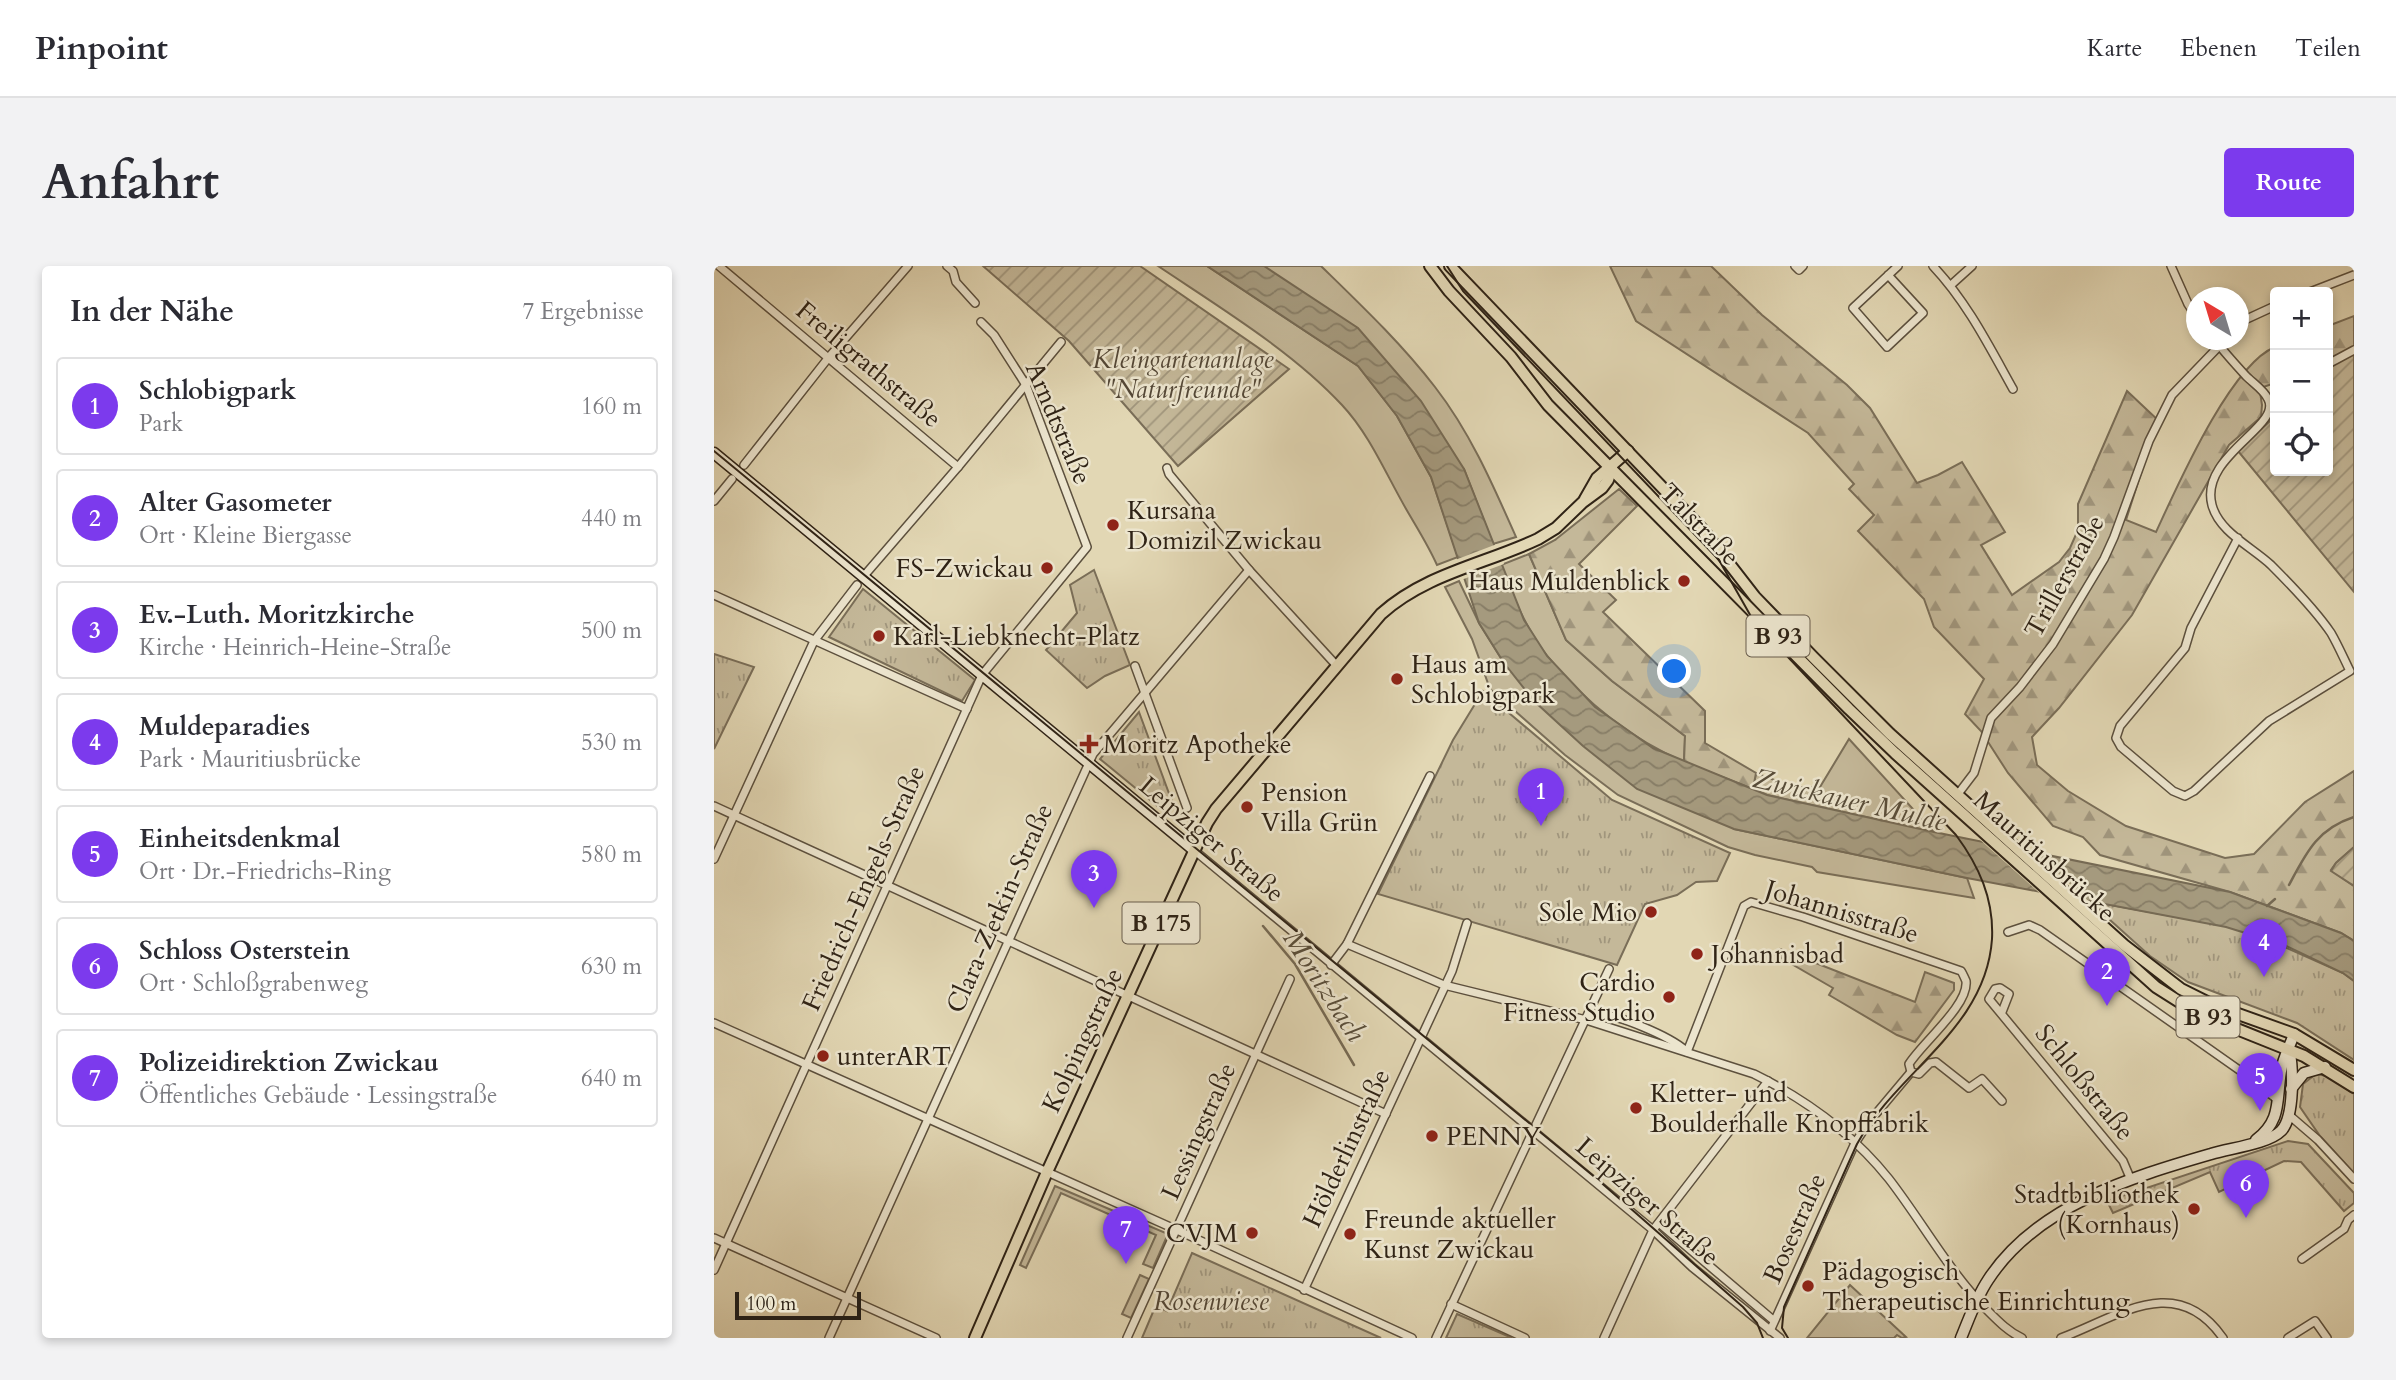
<!DOCTYPE html>
<html lang="de">
<head>
<meta charset="utf-8">
<style>
  body { margin:0; font-family:Cardo,serif; background:#f2f2f3; color:#2b2b33 }
  .controls { position:absolute; right:21px; top:21px; display:grid; overflow:hidden; border-radius:7px; box-shadow:0 4px 10px #0003 }
  .controls button { width:63px; height:63px; display:grid; place-items:center; padding:0; border:0; border-bottom:2px solid #e1e1e2; background:#fff; color:#2b2b33; font:35px sans-serif }
  .compass { position:absolute; left:1472px; top:21px; width:63px; height:63px; border-radius:50%; background:#fff; box-shadow:0 4px 10px #0003; rotate:322deg }
  .scale { position:absolute; left:21px; bottom:18px; width:126px; box-sizing:border-box; padding-left:7px; border:4px solid #2f2316; border-top:0; font-size:19px; line-height:24px; white-space:nowrap; color:#2f2316; -webkit-text-stroke:5px #ece5ce; paint-order:stroke }
  .you { position:absolute; left:961px; top:406px; width:24px; height:24px; margin:-18px; border:5px solid #fff; border-radius:50%; background:#1a73e8; box-shadow:0 0 0 10px #1a73e833 }
  .badge { display:grid; place-items:center; width:46px; height:46px; border-radius:50%; background:#7c3aed; color:#fff; font-size:23px; font-weight:700 }
  .pin { position:absolute; translate:-50% -58px; filter:drop-shadow(0 2px 4px #0008) }
  .pin::after { content:''; position:absolute; top:37px; width:24px; height:21px; background:inherit; clip-path:polygon(0 0,100% 0,50% 100%) }
  .list { margin:0; padding:0; list-style:none }
  h2 { display:flex; justify-content:space-between; align-items:center; height:91px; margin:0; padding:0 28px; font-size:30px }
  h2 small { font-size:23px; font-weight:400; color:#7c7c81 }
  .list li { display:grid; grid-template-columns:46px 1fr auto; gap:21px; align-items:center; box-sizing:border-box; height:98px; margin:0 14px 14px; padding:0 14px; border:2px solid #e1e1e2; border-radius:7px }
  .list b { display:block; font-size:26px; white-space:nowrap }
  .list p { margin:0; font-size:23px; white-space:nowrap; color:#7c7c81 }
  .list em { font-size:23px; font-style:normal; color:#7c7c81 }
  .icon { flex:none; width:38px; height:38px; fill:none; stroke:currentColor; stroke-width:2; stroke-linecap:round; stroke-linejoin:round }
  .map { position:relative; flex:none; width:1640px; height:1072px; overflow:hidden; border-radius:7px }
  header { display:flex; align-items:center; gap:42px; box-sizing:border-box; height:98px; padding:0 35px; background:#fff; border-bottom:2px solid #e1e1e2 }
  header strong { font-size:33px }
  nav { display:flex; gap:38px; margin-inline-start:auto; font-size:24px }
  .intro { display:flex; align-items:center; justify-content:space-between; box-sizing:border-box; height:168px; padding:0 42px }
  h1 { margin:0; font-size:49px }
  .button { padding:18px 32px; border-radius:7px; background:#7c3aed; color:#fff; font-size:24px; font-weight:700 }
  main { display:flex; gap:42px; padding:0 42px }
  aside { flex:1; background:#fff; border-radius:7px; box-shadow:0 4px 10px #0003 }
  .map>svg:first-child { display:block }
  .grass { fill:#c4b899; stroke:#7a6e58; stroke-width:2 }
  .forest { fill:url(#forest-firs); stroke:#7a6e58; stroke-width:2 }
  .park { fill:url(#park-tufts); stroke:#7a6e58; stroke-width:2 }
  .garden { fill:url(#garden-furrows); stroke:#7a6e58; stroke-width:2 }
  .water { fill:url(#water-waves); stroke:#766a54; stroke-width:2 }
  .pier { fill:#e2d7b4 }
  .lines { fill:none; stroke-linecap:round; stroke-linejoin:round }
  .stream { stroke:#766a54; stroke-width:2.5 }
  .street-casing { stroke:#5c503e; stroke-width:10 }
  .secondary-casing { stroke:#2f2316; stroke-width:13 }
  .primary-casing { stroke:#2f2316; stroke-width:14 }
  .street { stroke:#ece5ce; stroke-width:7 }
  .secondary { stroke:#ece5ce; stroke-width:10 }
  .primary { stroke:#e2d7b4; stroke-width:10 }
  .tram { stroke:#2f2316; stroke-width:2 }
  .poi-dot { fill:#8f2418; stroke:#ece5ce; stroke-width:2.5 }
  .labels { text-anchor:middle; stroke-width:5; stroke-linejoin:round; paint-order:stroke }
  .shield { fill:#ece5ce; stroke:#685d4d; stroke-width:2 }
  .shield-label { font-size:24px; font-weight:bold; fill:#2f2316 }
  .park-label { font-size:26px; font-style:italic; fill:#544837; stroke:#ece5ce }
  .street-label { font-size:26px; fill:#2f2316; stroke:#ece5ce }
  .poi-label { font-size:26px; fill:#2f2316; stroke:#ece5ce; text-anchor:start }
  .water-label { font-size:28px; font-style:italic; fill:#584d3a; stroke:#ece5ce }
</style>
</head>
<body>
<header>
<strong>Pinpoint</strong>
<nav><a>Karte</a><a>Ebenen</a><a>Teilen</a></nav>
</header>
<div class="intro"><h1>Anfahrt</h1><a class="button">Route</a></div>
<main>
<aside>
<h2>In der Nähe<small>7 Ergebnisse</small></h2>
<ul class="list">
<li><span class="badge">1</span><div><b>Schlobigpark</b><p>Park</p></div><em>160 m</em></li>
<li><span class="badge">2</span><div><b>Alter Gasometer</b><p>Ort · Kleine Biergasse</p></div><em>440 m</em></li>
<li><span class="badge">3</span><div><b>Ev.-Luth. Moritzkirche</b><p>Kirche · Heinrich-Heine-Straße</p></div><em>500 m</em></li>
<li><span class="badge">4</span><div><b>Muldeparadies</b><p>Park · Mauritiusbrücke</p></div><em>530 m</em></li>
<li><span class="badge">5</span><div><b>Einheitsdenkmal</b><p>Ort · Dr.-Friedrichs-Ring</p></div><em>580 m</em></li>
<li><span class="badge">6</span><div><b>Schloss Osterstein</b><p>Ort · Schloßgrabenweg</p></div><em>630 m</em></li>
<li><span class="badge">7</span><div><b>Polizeidirektion Zwickau</b><p>Öffentliches Gebäude · Lessingstraße</p></div><em>640 m</em></li>
</ul>
</aside>
<div class="map">
<svg width="1640" height="1072" viewBox="0 0 1640 1072">
  <defs>
    <pattern id="forest-firs" width="22" height="20" patternUnits="userSpaceOnUse" patternTransform="scale(1.75)"><rect width="22" height="20" fill="#c4b899"/><path d="M5 1l3.5 6h-7zM16 11l3.5 6h-7z" fill="#a0957c"/></pattern>
    <pattern id="park-tufts" width="24" height="20" patternUnits="userSpaceOnUse" patternTransform="scale(1.75)"><rect width="24" height="20" fill="#c4b899"/><path d="M3 7l-1-3M5 7V3M7 7l1-3M15 17l-1-3M17 17v-4M19 17l1-3" fill="none" stroke="#a0957c"/></pattern>
    <pattern id="garden-furrows" width="10" height="10" patternUnits="userSpaceOnUse" patternTransform="scale(1.75)"><rect width="10" height="10" fill="#c4b899"/><path d="M-1 1l2-2M0 10L10 0M9 11l2-2" fill="none" stroke="#a0957c"/></pattern>
    <pattern id="water-waves" width="16" height="10" patternUnits="userSpaceOnUse" patternTransform="scale(1.75)"><rect width="16" height="10" fill="#a59a7e"/><path d="M0 5q4-4 8 0t8 0" fill="none" stroke="#877d66"/></pattern>
  </defs>
  <rect width="100%" height="100%" fill="#e2d7b4"/>
  <filter id="stains"><feTurbulence type="fractalNoise" baseFrequency=".00286" numOctaves="4"/><feColorMatrix values="0 0 0 0 .2 0 0 0 0 .09 0 0 0 0 .02 0 0 0 .5 -.17"/></filter>
  <radialGradient id="worn" r=".72"><stop offset=".6" stop-color="#630" stop-opacity="0"/><stop offset="1" stop-color="#630" stop-opacity=".3"/></radialGradient>
  <g class="grass">
    <path d="M444 0H493L644 100 683 150 717 211 744 291 723 299C715 281 705 265 695 248 673 211 657 170 628 139 578 85 505 41 444 0Z"/>
    <path d="M550 0H607C647 39 687 77 721 121 756 166 779 219 802 271L779 278 750 203Z"/>
    <path d="M815 288 852 374 898 415 971 470 970 496C917 473 871 436 834 391 813 365 799 331 787 299Z"/>
    <polygon points="745,315 765,357 790,397 1020,563 1253,612 1260,632 1103,606 1098,601 1041,589 1014,581 904,529 851,489 776,423 758,373 731,321"/>
    <polygon points="1135,473 1220,566 1053,529 1039,523 1042,507 1079,521 1106,521"/>
    <polygon points="341,920 454,968 439,1002 429,998 442,969 347,927 312,1002 306,999"/>
    <polygon points="426,1009 435,1013 417,1052 408,1048"/>
    <polygon points="1136,1019 1192,1071 1188,1072 1183,1069 1180,1072 1093,1072"/>
  </g>
  <g class="forest">
    <path d="M896 0H997L1048 49 1133 119 1156 142 1203 217 1224 209 1248 196 1291 266 1267 279 1298 329 1345 296 1356 282 1364 264V238L1413 125 1447 157 1435 182 1412 254 1442 266C1463 221 1516 99 1561 81V117L1549 121 1546 126 1548 139 1547 151 1515 179 1418 349 1345 442 1318 471 1323 499 1354 525 1412 560 1511 592 1540 588 1591 536 1640 505V581L1622 597 1617 604 1640 620V675L1627 667 1516 626 1386 589 1369 571 1339 560 1294 507 1267 465 1251 448 1270 413 1220 361 1210 333 1144 265 1160 249 1135 223 1140 218 1094 167 922 55Z"/>
    <polygon points="1640,50 1640,80 1614,95 1614,60"/>
    <polygon points="905,223 923,240 865,298 902,334 889,346 991,445 991,477 1042,507 1039,523 970,496 971,470 898,415 852,374 815,288 841,274"/>
    <polygon points="1066,683 1201,736 1211,706 1240,717 1240,724 1201,776 1183,769 1115,729 1119,722 1062,689"/>
  </g>
  <g class="park">
    <polygon points="380,304 416,399 391,410 373,422 332,384 363,347 356,319"/>
    <polygon points="149,323 261,414 248,435 115,371"/>
    <polygon points="0,388 40,401 0,483"/>
    <polygon points="769,425 898,534 1016,587 1003,615 982,616 963,629 931,638 903,699 664,628 739,474"/>
    <polygon points="425,446 460,541 453,548 386,493"/>
    <polygon points="1375,635 1512,660 1541,668 1629,707 1640,715 1640,794 1583,757 1474,716 1436,690"/>
    <polygon points="1602,808 1613,810 1640,828 1640,907 1606,870 1586,841 1589,818"/>
    <polygon points="1574,875 1594,878 1640,927 1640,937 1630,945 1587,896 1570,895 1505,926 1496,906 1399,947 1393,935"/>
    <polygon points="478,987 667,1072 428,1072 442,1039 453,1045"/>
    <polygon points="743,1048 798,1072 732,1072"/>
  </g>
  <g class="garden">
    <polygon points="269,0 426,0 575,103 464,200 355,75"/>
    <polygon points="1640,87 1640,326 1524,185 1557,154 1561,140 1561,205 1614,205 1614,102"/>
    <polygon points="1640,581 1640,620 1617,605 1622,597"/>
  </g>
  <polygon class="water" points="493,0 550,0 644,62 707,135 750,203 810,354 833,390 881,441 939,482 1053,529 1220,566 1516,626 1627,667 1640,675 1640,715 1629,707 1570,679 1512,661 1253,612 1020,563 923,523 869,480 820,435 790,397 765,357 717,211 683,150 644,100"/>
  <g class="pier">
    <polygon points="783,278 790,298 747,314 741,294"/>
    <polygon points="1264,572 1316,582 1380,640 1330,631"/>
  </g>
  <g class="lines">
    <g class="stream">
      <path d="M1575 619C1592 587 1603 563 1640 551"/>
      <polyline points="1553,640 1561,633"/>
      <polyline points="549,660 581,698 640,799"/>
    </g>
    <defs>
      <g id="street">
        <polyline points="5,0 244,201"/>
        <polyline points="233,0 239,5 242,16 261,37"/>
        <polyline points="1081,0 1085,4 1089,0"/>
        <path d="M1219 0C1253 36 1275 80 1299 123"/>
        <polyline points="1457,0 1474,38 1482,50"/>
        <polyline points="1174,9 1209,47 1173,81 1139,42 1184,0"/>
        <polyline points="1237,19 1258,0"/>
        <polyline points="1596,26 1640,9"/>
        <polyline points="1524,57 1561,40"/>
        <path d="M1501 74C1510 86 1521 98 1532 110 1539 117 1550 124 1554 133 1569 160 1485 190 1498 239 1505 266 1538 281 1557 299 1576 318 1602 345 1617 367 1624 379 1630 393 1636 405L1555 455 1480 525 1471 530 1459 525 1407 481 1402 472 1406 460 1471 382 1477 362 1524 272"/>
        <polyline points="1614,98 1640,84"/>
        <polyline points="30,199 115,91 194,0"/>
        <polyline points="453,202 455,208 535,304 623,400"/>
        <polyline points="0,235 18,213"/>
        <polyline points="149,311 244,201 347,76"/>
        <polyline points="0,329 253,443"/>
        <polyline points="421,400 473,542"/>
        <polyline points="1244,528 1260,507 1277,452 1306,421 1339,378 1390,293 1400,271 1435,175 1458,129 1511,74"/>
        <polyline points="0,540 672,848"/>
        <polyline points="481,585 939,964 978,1001 1066,1072"/>
        <polyline points="0,593 100,375 143,319"/>
        <polyline points="1294,666 1315,659 1326,664 1528,806 1564,834"/>
        <path d="M633 678 730 719 872 754 1040 808C1091 833 1139 868 1175 913 1209 957 1235 1006 1275 1046 1285 1056 1295 1066 1308 1072"/>
        <polyline points="617,699 633,678 716,510"/>
        <polyline points="1288,746 1295,728 1286,722 1281,723 1275,733 1409,895 1417,914"/>
        <path d="M873 754C876 752 879 750 883 749 903 747 956 771 971 784"/>
        <polyline points="0,757 463,964 698,1072"/>
        <path d="M973 786 1030 640 1037 636 1089 651 1247 705C1248 706 1252 715 1252 715 1255 739 1208 777 1195 798L1197 806"/>
        <polyline points="1197,806 1205,808 1216,797 1222,796 1255,822 1268,813 1288,835"/>
        <polyline points="1575,849 1604,874 1640,913"/>
        <polyline points="945,957 1059,1054"/>
        <polyline points="0,972 222,1072"/>
        <polyline points="1588,993 1630,963 1634,954 1640,949"/>
        <polyline points="0,1004 268,409 373,281 312,119 280,69 267,56"/>
        <polyline points="590,1024 738,705 753,657"/>
        <polyline points="737,1038 811,1072"/>
        <polyline points="1056,1065 1141,877 1155,856 1197,806"/>
        <polyline points="115,1072 379,488 535,304"/>
        <polyline points="413,1072 576,713"/>
        <polyline points="722,1072 895,703"/>
        <polyline points="890,1072 939,964 1054,815"/>
        <path d="M1347 1072C1404 1051 1462 1005 1509 1072"/>
        <polyline points="1574,1072 1601,1055 1613,1072"/>
      </g>
      <g id="secondary">
        <polyline points="0,187 481,585"/>
        <polyline points="1577,823 1590,807 1611,801"/>
        <path d="M1542 874C1568 854 1562 835 1567 805 1569 792 1576 780 1580 768"/>
        <path d="M1247 1072C1255 1053 1262 1032 1274 1014 1322 940 1417 911 1497 888 1516 882 1554 878 1567 865 1581 851 1579 801 1575 782"/>
      </g>
      <g id="primary">
        <polyline points="716,0 735,25 797,91 834,139 1135,443 1181,487 1442,721 1483,747 1590,790 1640,821"/>
        <polyline points="736,0 989,264 1041,331 1099,391 1176,468 1410,679 1467,723 1499,739 1580,768 1640,804"/>
        <polyline points="871,233 883,212 914,185"/>
        <path d="M261 1072 333 906 493 557 502 543 667 348C711 308 771 298 824 273L842 262 869 236 888 222 894 214 898 201"/>
      </g>
    </defs>
    <use href="#street" class="street-casing"/>
    <use href="#secondary" class="secondary-casing"/>
    <use href="#primary" class="primary-casing"/>
    <use href="#street" class="street"/>
    <use href="#secondary" class="secondary"/>
    <use href="#primary" class="primary"/>
    <g class="tram">
      <path d="M733 0 749 25 1005 294 1039 354 1242 569C1265 600 1280 633 1278 673 1272 763 1183 805 1143 878L1070 1041 1068 1062 1074 1072"/>
      <polyline points="0,185 883,913 1029,1041 1043,1057 1049,1072"/>
    </g>
  </g>
  <g class="poi-dot">
    <circle cx="399" cy="259" r="7"/>
    <circle cx="333" cy="302" r="7"/>
    <circle cx="970" cy="315" r="7"/>
    <circle cx="165" cy="370" r="7"/>
    <circle cx="683" cy="413" r="7"/>
    <path d="M371.5 467.5h7v7h7v7h-7v7h-7v-7h-7v-7h7z"/>
    <circle cx="533" cy="541" r="7"/>
    <circle cx="937" cy="646" r="7"/>
    <circle cx="983" cy="688" r="7"/>
    <circle cx="955" cy="731" r="7"/>
    <circle cx="109" cy="790" r="7"/>
    <circle cx="922" cy="842" r="7"/>
    <circle cx="718" cy="870" r="7"/>
    <circle cx="1480" cy="943" r="7"/>
    <circle cx="538" cy="967" r="7"/>
    <circle cx="636" cy="968" r="7"/>
    <circle cx="1094" cy="1020" r="7"/>
  </g>
  <g class="labels">
    <g class="shield">
      <rect x="1032.5" y="349.5" width="63" height="41" rx="5"/>
      <rect x="408.5" y="636.5" width="77" height="41" rx="5"/>
      <rect x="1462.5" y="730.5" width="63" height="41" rx="5"/>
    </g>
    <g class="shield-label">
      <text x="1064" y="378">B 93</text>
      <text x="447" y="665">B 175</text>
      <text x="1494" y="759">B 93</text>
    </g>
    <g class="park-label">
      <text x="469" y="102">Kleingartenanlage<tspan x="469" dy="30">"Naturfreunde"</tspan></text>
      <text x="497" y="1044">Rosenwiese</text>
    </g>
    <g class="street-label">
      <text transform="translate(155 98) rotate(40)" y="9">Freiligrathstraße</text>
      <text transform="translate(345 157) rotate(67)" y="9">Arndtstraße</text>
      <text transform="translate(986 258) rotate(46)" y="9">Talstraße</text>
      <text transform="translate(1350 310) rotate(-61)" y="9">Trillerstraße</text>
      <text transform="translate(498 573) rotate(40)" y="9">Leipziger Straße</text>
      <text transform="translate(1331 590) rotate(42)" y="9">Mauritiusbrücke</text>
      <text transform="translate(149 622) rotate(-66)" y="9">Friedrich-Engels-Straße</text>
      <text transform="translate(285 642) rotate(-66)" y="9">Clara-Zetkin-Straße</text>
      <text transform="translate(1128 645) rotate(17)" y="9">Johannisstraße</text>
      <text transform="translate(368 774) rotate(-65)" y="9">Kolpingstraße</text>
      <text transform="translate(1371 816) rotate(51)" y="9">Schloßstraße</text>
      <text transform="translate(484 865) rotate(-66)" y="9">Lessingstraße</text>
      <text transform="translate(632 882) rotate(-65)" y="9">Hölderlinstraße</text>
      <text transform="translate(934 935) rotate(41)" y="9">Leipziger Straße</text>
      <text transform="translate(1080 962) rotate(-66)" y="9">Bosestraße</text>
    </g>
    <g class="poi-label">
      <text x="413" y="253">Kursana<tspan x="413" dy="30">Domizil Zwickau</tspan></text>
      <text x="319" y="311" text-anchor="end">FS-Zwickau</text>
      <text x="956" y="324" text-anchor="end">Haus Muldenblick</text>
      <text x="179" y="379">Karl-Liebknecht-Platz</text>
      <text x="697" y="407">Haus am<tspan x="697" dy="30">Schlobigpark</tspan></text>
      <text x="389" y="487">Moritz Apotheke</text>
      <text x="547" y="535">Pension<tspan x="547" dy="30">Villa Grün</tspan></text>
      <text x="923" y="655" text-anchor="end">Sole Mio</text>
      <text x="997" y="697">Johannisbad</text>
      <text x="941" y="725" text-anchor="end">Cardio<tspan x="941" dy="30">Fitness Studio</tspan></text>
      <text x="123" y="799">unterART</text>
      <text x="936" y="836">Kletter- und<tspan x="936" dy="30">Boulderhalle Knopffabrik</tspan></text>
      <text x="732" y="879">PENNY</text>
      <text x="1466" y="937" text-anchor="end">Stadtbibliothek<tspan x="1466" dy="30">(Kornhaus)</tspan></text>
      <text x="650" y="962">Freunde aktueller<tspan x="650" dy="30">Kunst Zwickau</tspan></text>
      <text x="524" y="976" text-anchor="end">CVJM</text>
      <text x="1108" y="1014">Pädagogisch<tspan x="1108" dy="30">Therapeutische Einrichtung</tspan></text>
    </g>
    <g class="water-label">
      <text transform="translate(1136 533) rotate(13)" y="10">Zwickauer Mulde</text>
      <text transform="translate(611 719) rotate(57)" y="10">Moritzbach</text>
    </g>
  </g>
  <rect width="100%" height="100%" filter="url(#stains)"/>
  <rect width="100%" height="100%" fill="url(#worn)"/>
</svg>
<div class="controls">
<button>+</button>
<button>−</button>
<button><svg class="icon" aria-label="locate" viewBox="0 0 24 24"><circle cx="12" cy="12" r="6"/><path d="M12 2v4M12 18v4M2 12h4M18 12h4"/></svg></button>
</div>
<svg class="compass" viewBox="-18 -18 36 36"><path d="M0-13l5 13h-10z" fill="#e53935"/><path d="M0 13l5-13h-10z" fill="#7c7c81"/></svg>
<div class="scale">100 m</div>
<div class="you"></div>
<div class="pin badge" style="left:827px;top:560px">1</div>
<div class="pin badge" style="left:1393px;top:740px">2</div>
<div class="pin badge" style="left:380px;top:642px">3</div>
<div class="pin badge" style="left:1550px;top:711px">4</div>
<div class="pin badge" style="left:1546px;top:845px">5</div>
<div class="pin badge" style="left:1532px;top:952px">6</div>
<div class="pin badge" style="left:412px;top:998px">7</div>
</div>
</main>
</body>
</html>
